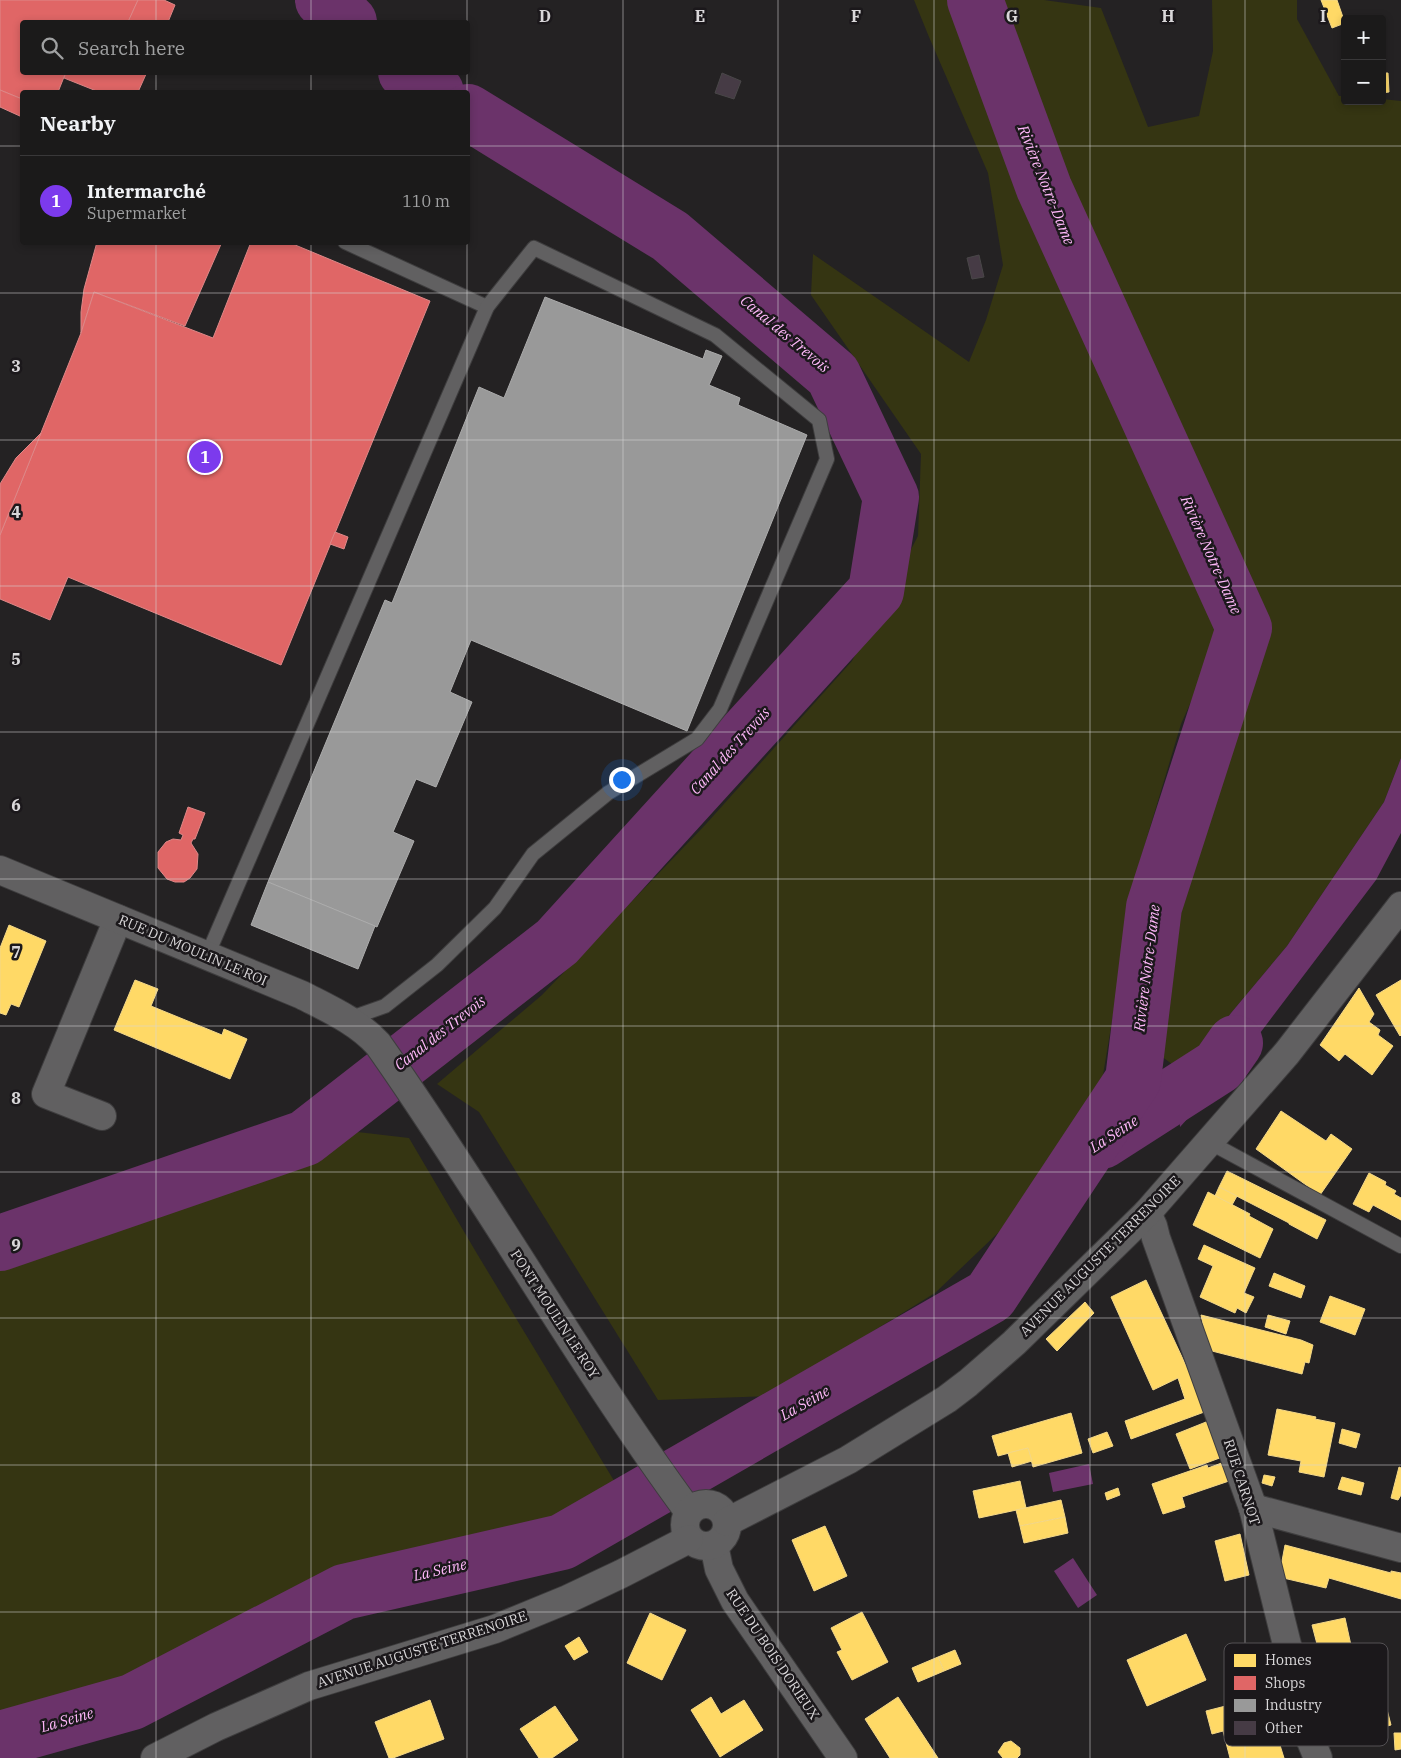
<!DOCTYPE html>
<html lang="en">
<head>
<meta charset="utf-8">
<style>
  body { margin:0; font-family:"IBM Plex Serif",serif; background:#242323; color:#f1f3f6 }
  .controls { position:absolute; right:15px; top:15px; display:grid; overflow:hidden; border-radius:5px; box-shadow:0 2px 8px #0003 }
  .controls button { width:45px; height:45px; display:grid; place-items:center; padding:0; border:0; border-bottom:1px solid #393839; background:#1b1a1a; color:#f1f3f6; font:25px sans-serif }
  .you { position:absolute; left:621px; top:779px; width:18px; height:18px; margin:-12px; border:4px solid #fff; border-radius:50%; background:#1a73e8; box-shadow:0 0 0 8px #1a73e833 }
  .badge { display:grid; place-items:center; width:32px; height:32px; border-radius:50%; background:#7c3aed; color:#fff; font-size:16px; font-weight:700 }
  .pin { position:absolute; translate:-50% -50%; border:2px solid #fff; box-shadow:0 1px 5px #0006 }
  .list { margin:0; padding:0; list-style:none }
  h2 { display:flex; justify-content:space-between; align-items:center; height:65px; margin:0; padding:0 20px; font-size:21px }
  h2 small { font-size:16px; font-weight:400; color:#a0a1a2 }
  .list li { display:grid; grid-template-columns:32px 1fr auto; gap:15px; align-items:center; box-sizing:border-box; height:90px; padding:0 20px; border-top:1px solid #393839 }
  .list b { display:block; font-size:19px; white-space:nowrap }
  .list p { margin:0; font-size:16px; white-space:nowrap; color:#a0a1a2 }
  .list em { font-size:16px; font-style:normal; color:#a0a1a2 }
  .icon { flex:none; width:28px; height:28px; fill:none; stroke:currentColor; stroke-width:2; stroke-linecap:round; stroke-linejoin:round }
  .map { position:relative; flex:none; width:1401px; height:1758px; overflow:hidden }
  .search { position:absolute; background:#1b1a1a; box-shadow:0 2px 8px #0003; left:20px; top:20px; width:450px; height:55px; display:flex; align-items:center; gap:12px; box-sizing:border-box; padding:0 18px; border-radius:5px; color:#a0a1a2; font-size:19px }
  .panel { position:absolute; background:#1b1a1a; box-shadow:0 2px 8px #0003; left:20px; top:90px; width:450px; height:155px; border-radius:5px }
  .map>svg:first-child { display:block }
  .green { fill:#353512 }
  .water { fill:#6b336a }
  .homes { fill:#ffd966; stroke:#f4d888 }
  .shops { fill:#e06666; stroke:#de8888 }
  .industry { fill:#999; stroke:#acacac }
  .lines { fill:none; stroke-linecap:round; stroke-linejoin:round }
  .river { stroke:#6b336a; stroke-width:56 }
  .building { fill:#463b45; stroke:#494748 }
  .service-casing { stroke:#3e3d3e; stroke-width:16 }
  .minor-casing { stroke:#3e3d3e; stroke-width:30 }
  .tertiary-casing { stroke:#3e3d3e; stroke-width:30 }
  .service { stroke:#616061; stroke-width:14 }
  .minor { stroke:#616061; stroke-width:28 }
  .tertiary { stroke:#616061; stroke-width:28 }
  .grid { fill:none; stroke:#d9d7d9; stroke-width:1; stroke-opacity:0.55 }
  .labels { text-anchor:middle; stroke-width:5; stroke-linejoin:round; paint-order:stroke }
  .street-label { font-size:14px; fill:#d9d7d9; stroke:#1b181b }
  .water-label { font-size:15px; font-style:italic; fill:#ffb8fa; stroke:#1b181b }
  .key { fill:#1b181b; stroke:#545154; stroke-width:1 }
  .key-label { font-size:14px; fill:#d9d7d9 }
  .grid-label { font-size:16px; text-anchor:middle; font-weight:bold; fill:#d9d7d9; stroke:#1b181b; stroke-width:5; stroke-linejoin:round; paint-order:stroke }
</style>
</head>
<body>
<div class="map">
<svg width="1401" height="1758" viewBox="0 0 1401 1758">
  <rect width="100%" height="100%" fill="#242223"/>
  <g class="green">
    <polygon points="914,0 956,0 969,37 1072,290 1198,554 1222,632 1181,724 1137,871 1103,1075 1024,1208 935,1293 768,1396 658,1400 479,1112 437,1084 542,995 706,824 852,661 918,536 921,454 811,295 813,254 969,362 986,320 1003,265 988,173 929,37"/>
    <polygon points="988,0 1044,0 1101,8 1148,127 1199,116 1213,51 1212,0 1297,0 1297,19 1339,96 1345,96 1345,101 1382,101 1382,99 1401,101 1401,758 1384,802 1287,946 1231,1013 1194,1063 1176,1067 1161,1056 1159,1005 1178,907 1253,680 1260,632 1232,564 1106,304 1004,45"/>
    <polygon points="349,1131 409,1138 476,1252 616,1484 556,1523 314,1586 210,1642 106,1689 0,1719 0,1269 215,1191"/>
  </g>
  <g class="water">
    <polygon points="1401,758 1401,833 1376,880 1235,1066 1180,1127 1176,1067 1194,1063 1231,1013 1287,946 1384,802"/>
    <polygon points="1089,1464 1093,1484 1053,1492 1049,1473"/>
    <polygon points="1073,1558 1097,1595 1078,1608 1054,1571"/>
  </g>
  <g class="homes">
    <polygon points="1321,0 1337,0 1345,23 1332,28"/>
    <polygon points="1382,73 1388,73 1389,92 1382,93"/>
    <polygon points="9,925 46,941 19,1007 11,1004 6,1015 0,1013 0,948"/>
    <polygon points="135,980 158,989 151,1006 222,1035 224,1029 247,1039 230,1079 114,1030"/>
    <polygon points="1401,980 1401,1035 1400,1036 1376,995"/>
    <polygon points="1359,988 1374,1014 1369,1022 1380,1030 1378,1035 1393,1046 1372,1075 1345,1054 1339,1061 1320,1045"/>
    <polygon points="1281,1111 1326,1141 1331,1134 1352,1149 1320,1195 1256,1149"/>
    <polygon points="1227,1171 1326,1220 1317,1239 1289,1224 1289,1223 1219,1187"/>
    <polygon points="1369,1173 1386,1182 1385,1185 1396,1191 1394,1194 1401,1198 1401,1220 1373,1205 1369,1212 1353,1204"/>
    <polygon points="1219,1187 1237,1196 1232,1205 1215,1196"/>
    <polygon points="1208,1192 1250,1214 1249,1216 1273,1229 1260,1258 1193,1225"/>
    <polygon points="1204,1245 1255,1268 1244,1293 1254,1297 1246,1313 1237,1308 1235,1313 1200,1297 1213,1266 1198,1259"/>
    <polygon points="1274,1273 1305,1286 1301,1298 1269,1286"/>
    <polygon points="1146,1280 1189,1372 1193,1371 1207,1411 1131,1439 1125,1421 1185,1399 1178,1378 1153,1390 1111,1297"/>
    <polygon points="1330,1296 1365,1309 1355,1335 1320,1322"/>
    <polygon points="1085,1302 1094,1313 1057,1351 1046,1339"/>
    <polygon points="1201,1315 1301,1340 1313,1345 1309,1363 1305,1362 1302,1374 1208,1350"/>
    <polygon points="1268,1315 1290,1321 1286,1334 1265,1327"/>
    <polygon points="1277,1409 1316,1417 1315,1419 1335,1423 1324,1477 1299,1472 1301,1461 1268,1455"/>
    <polygon points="1071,1413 1082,1453 1033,1467 1028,1448 998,1456 992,1436"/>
    <polygon points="1211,1420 1225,1456 1190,1469 1176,1434"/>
    <polygon points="1342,1429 1360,1434 1356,1448 1339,1443"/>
    <polygon points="1107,1432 1113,1446 1093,1453 1088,1439"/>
    <polygon points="1028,1448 1032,1461 1012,1467 1008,1453"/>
    <polygon points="1227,1461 1232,1480 1182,1497 1185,1507 1163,1514 1152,1484 1207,1465 1208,1468"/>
    <polygon points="1399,1467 1401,1468 1401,1495 1398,1500 1391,1498"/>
    <polygon points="1264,1475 1275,1477 1272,1486 1262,1483"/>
    <polygon points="1342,1477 1364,1483 1361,1495 1338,1489"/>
    <polygon points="1020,1481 1026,1508 979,1518 973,1491"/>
    <polygon points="1118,1488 1120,1495 1107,1500 1105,1493"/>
    <polygon points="1061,1500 1065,1517 1020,1526 1016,1510"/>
    <polygon points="1065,1517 1068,1533 1024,1543 1020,1526"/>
    <polygon points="825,1526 847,1576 814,1591 792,1540"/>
    <polygon points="1240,1534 1249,1575 1225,1581 1215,1541"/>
    <polygon points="1285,1545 1391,1573 1391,1571 1401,1573 1401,1599 1329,1578 1326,1588 1279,1577"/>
    <polygon points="862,1612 888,1662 852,1680 837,1652 842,1650 831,1628"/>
    <polygon points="650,1613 686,1630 662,1680 627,1663"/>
    <polygon points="1345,1618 1354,1659 1323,1667 1312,1625"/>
    <polygon points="1186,1634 1206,1680 1147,1706 1127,1660"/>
    <polygon points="579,1637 588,1652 574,1660 565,1646"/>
    <polygon points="955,1650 961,1664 944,1671 938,1657"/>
    <polygon points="938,1657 944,1671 918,1682 912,1668"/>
    <polygon points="1381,1686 1391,1725 1347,1737 1336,1698"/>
    <polygon points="711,1697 721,1714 744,1700 763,1730 720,1757 691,1710"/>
    <polygon points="898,1697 938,1758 890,1758 865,1719"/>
    <polygon points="1261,1697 1273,1744 1279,1742 1284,1758 1230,1758 1223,1731 1212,1734 1206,1711"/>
    <polygon points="430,1700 444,1739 393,1758 389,1758 375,1722"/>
    <polygon points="555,1706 578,1740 552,1758 539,1758 520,1729"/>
    <polygon points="1394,1733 1401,1733 1401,1749 1395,1750"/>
    <polygon points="1011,1741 1020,1748 1020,1755 1017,1758 1003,1758 998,1752 1004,1743"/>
  </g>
  <g class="shops">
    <polygon points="0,0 138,0 128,22 22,22 22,72 66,72 58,92 22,92 22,99 0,90"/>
    <polygon points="138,0 164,0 175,5 168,22 128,22"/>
    <polygon points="66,72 147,72 138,92 99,92 64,78"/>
    <polygon points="0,90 22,99 22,117 0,107"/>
    <polygon points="97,242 222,242 185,326 94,292 81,333 81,312 84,289"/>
    <polygon points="251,242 288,242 430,301 281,665 68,577 50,620 0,599 0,535 81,333 94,292 213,338"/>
    <polygon points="41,433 0,535 0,484 16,458"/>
    <polygon points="335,532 348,537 344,549 330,544"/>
    <polygon points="188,807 205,813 195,839 193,839 191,843 198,854 197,869 190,878 184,882 175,882 167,879 158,868 158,852 166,842 173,839 181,840 183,835 179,833"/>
  </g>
  <g class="industry">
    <polygon points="545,297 703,359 706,350 722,356 709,385 740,398 738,405 807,435 687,731 471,640 450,692 472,702 436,787 416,779 393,832 414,841 377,927 268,882 385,600 392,603 479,387 504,398"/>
    <polygon points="268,882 375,926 358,969 251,925"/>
  </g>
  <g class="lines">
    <g class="river">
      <polyline points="323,0 349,22"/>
      <polyline points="406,72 436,92"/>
      <polyline points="1102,1141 1219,1066 1235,1043"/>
      <polyline points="0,1243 305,1138 557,942 876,591 891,497 833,375 670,236 468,112"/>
      <polyline points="0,1739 132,1702 344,1592 562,1542 990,1296 1133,1080 1154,907 1244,628 1044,188 975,0"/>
    </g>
  </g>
  <g class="building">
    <polygon points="722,73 741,81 734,99 715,93"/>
    <polygon points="979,255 984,277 972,279 967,258"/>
  </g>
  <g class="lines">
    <defs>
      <g id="service">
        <polyline points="345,242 487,307"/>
        <polyline points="207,956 487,307 534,248 715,335 819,420 827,459 720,709 697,739 608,793 533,854 495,908 437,965 385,1006 348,1019"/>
        <polyline points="1209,1142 1401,1246"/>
      </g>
      <g id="minor">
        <polyline points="102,1116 46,1094 118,919"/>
        <polyline points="1147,1213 1153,1226 1156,1238 1253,1508 1311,1741 1318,1758"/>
        <polyline points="1253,1508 1401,1548"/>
        <polyline points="714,1545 719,1569 735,1601 843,1758"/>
      </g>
      <g id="tertiary">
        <path d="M0 870 302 995C329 1009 357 1021 378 1044 486 1197 578 1361 689 1512"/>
        <circle cx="706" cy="1525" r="21"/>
        <polyline points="727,1522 848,1460 947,1399 968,1383 1014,1343 1147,1213 1209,1142 1287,1053 1401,906"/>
        <polyline points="155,1758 216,1727 309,1686 495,1629 568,1599 621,1574 689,1539"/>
      </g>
    </defs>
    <use href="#service" class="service-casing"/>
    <use href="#minor" class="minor-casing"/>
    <use href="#tertiary" class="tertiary-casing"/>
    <use href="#service" class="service"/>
    <use href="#minor" class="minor"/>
    <use href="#tertiary" class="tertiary"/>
  </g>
  <path class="grid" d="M156 0V22M311 0V22M467 0V22M623 0V1758M778 0V1758M934 0V1758M1090 0V1758M1245 0V1758M156 72V92M311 72V92M467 72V92M0 146H22M468 146H1401M156 242V1758M311 242V1758M467 242V1758M0 293H1401M0 440H1401M0 586H1401M0 732H1401M0 879H1401M0 1026H1401M0 1172H1401M0 1318H1401M0 1465H1401M0 1612H1401"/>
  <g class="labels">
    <g class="street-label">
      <text transform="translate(193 950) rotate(23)" y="5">RUE DU MOULIN LE ROI</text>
      <text transform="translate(1100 1256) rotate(-45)" y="5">AVENUE AUGUSTE TERRENOIRE</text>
      <text transform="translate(555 1314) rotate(57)" y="5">PONT MOULIN LE ROY</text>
      <text transform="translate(1242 1482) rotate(72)" y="5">RUE CARNOT</text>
      <text transform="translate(422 1649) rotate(-18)" y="5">AVENUE AUGUSTE TERRENOIRE</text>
      <text transform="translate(773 1654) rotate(56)" y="5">RUE DU BOIS DORIEUX</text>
    </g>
    <g class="water-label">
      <text transform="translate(1046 185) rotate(68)" y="5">Rivière Notre-Dame</text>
      <text transform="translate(785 334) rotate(40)" y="5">Canal des Trevois</text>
      <text transform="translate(1211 555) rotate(66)" y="5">Rivière Notre-Dame</text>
      <text transform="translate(730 751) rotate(-48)" y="5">Canal des Trevois</text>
      <text transform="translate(1147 968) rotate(-83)" y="5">Rivière Notre-Dame</text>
      <text transform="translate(440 1033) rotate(-38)" y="5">Canal des Trevois</text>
      <text transform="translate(1114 1134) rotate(-33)" y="5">La Seine</text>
      <text transform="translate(805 1403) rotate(-30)" y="5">La Seine</text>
      <text transform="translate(440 1570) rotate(-13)" y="5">La Seine</text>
      <text transform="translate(67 1720) rotate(-16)" y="5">La Seine</text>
    </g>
  </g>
  <rect x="1224" y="1643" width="164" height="103" rx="8" class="key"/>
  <rect x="1234" y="1654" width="22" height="13" fill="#ffd966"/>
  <rect x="1234" y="1676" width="22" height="14" fill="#e06666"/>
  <rect x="1234" y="1699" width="22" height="13" fill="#999"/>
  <rect x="1234" y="1721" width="22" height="14" fill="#463b45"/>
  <g class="key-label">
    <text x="1265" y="1665">Homes</text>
    <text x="1265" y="1688">Shops</text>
    <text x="1265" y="1710">Industry</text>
    <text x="1265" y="1733">Other</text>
  </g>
  <g class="grid-label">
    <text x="545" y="22">D</text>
    <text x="700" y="22">E</text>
    <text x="856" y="22">F</text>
    <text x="1012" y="22">G</text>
    <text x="1168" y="22">H</text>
    <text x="1323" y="22">I</text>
    <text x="16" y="372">3</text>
    <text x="16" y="518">4</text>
    <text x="16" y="665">5</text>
    <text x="16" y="811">6</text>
    <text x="16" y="958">7</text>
    <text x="16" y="1104">8</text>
    <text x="16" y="1251">9</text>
  </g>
</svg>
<div class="controls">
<button>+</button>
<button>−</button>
</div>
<div class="you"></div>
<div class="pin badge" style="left:205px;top:457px">1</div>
<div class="search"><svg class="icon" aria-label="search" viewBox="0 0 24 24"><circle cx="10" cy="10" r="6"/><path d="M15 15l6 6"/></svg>Search here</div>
<section class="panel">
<h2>Nearby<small></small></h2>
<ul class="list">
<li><span class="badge">1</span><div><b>Intermarché</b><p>Supermarket</p></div><em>110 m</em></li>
</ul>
</section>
</div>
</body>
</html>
